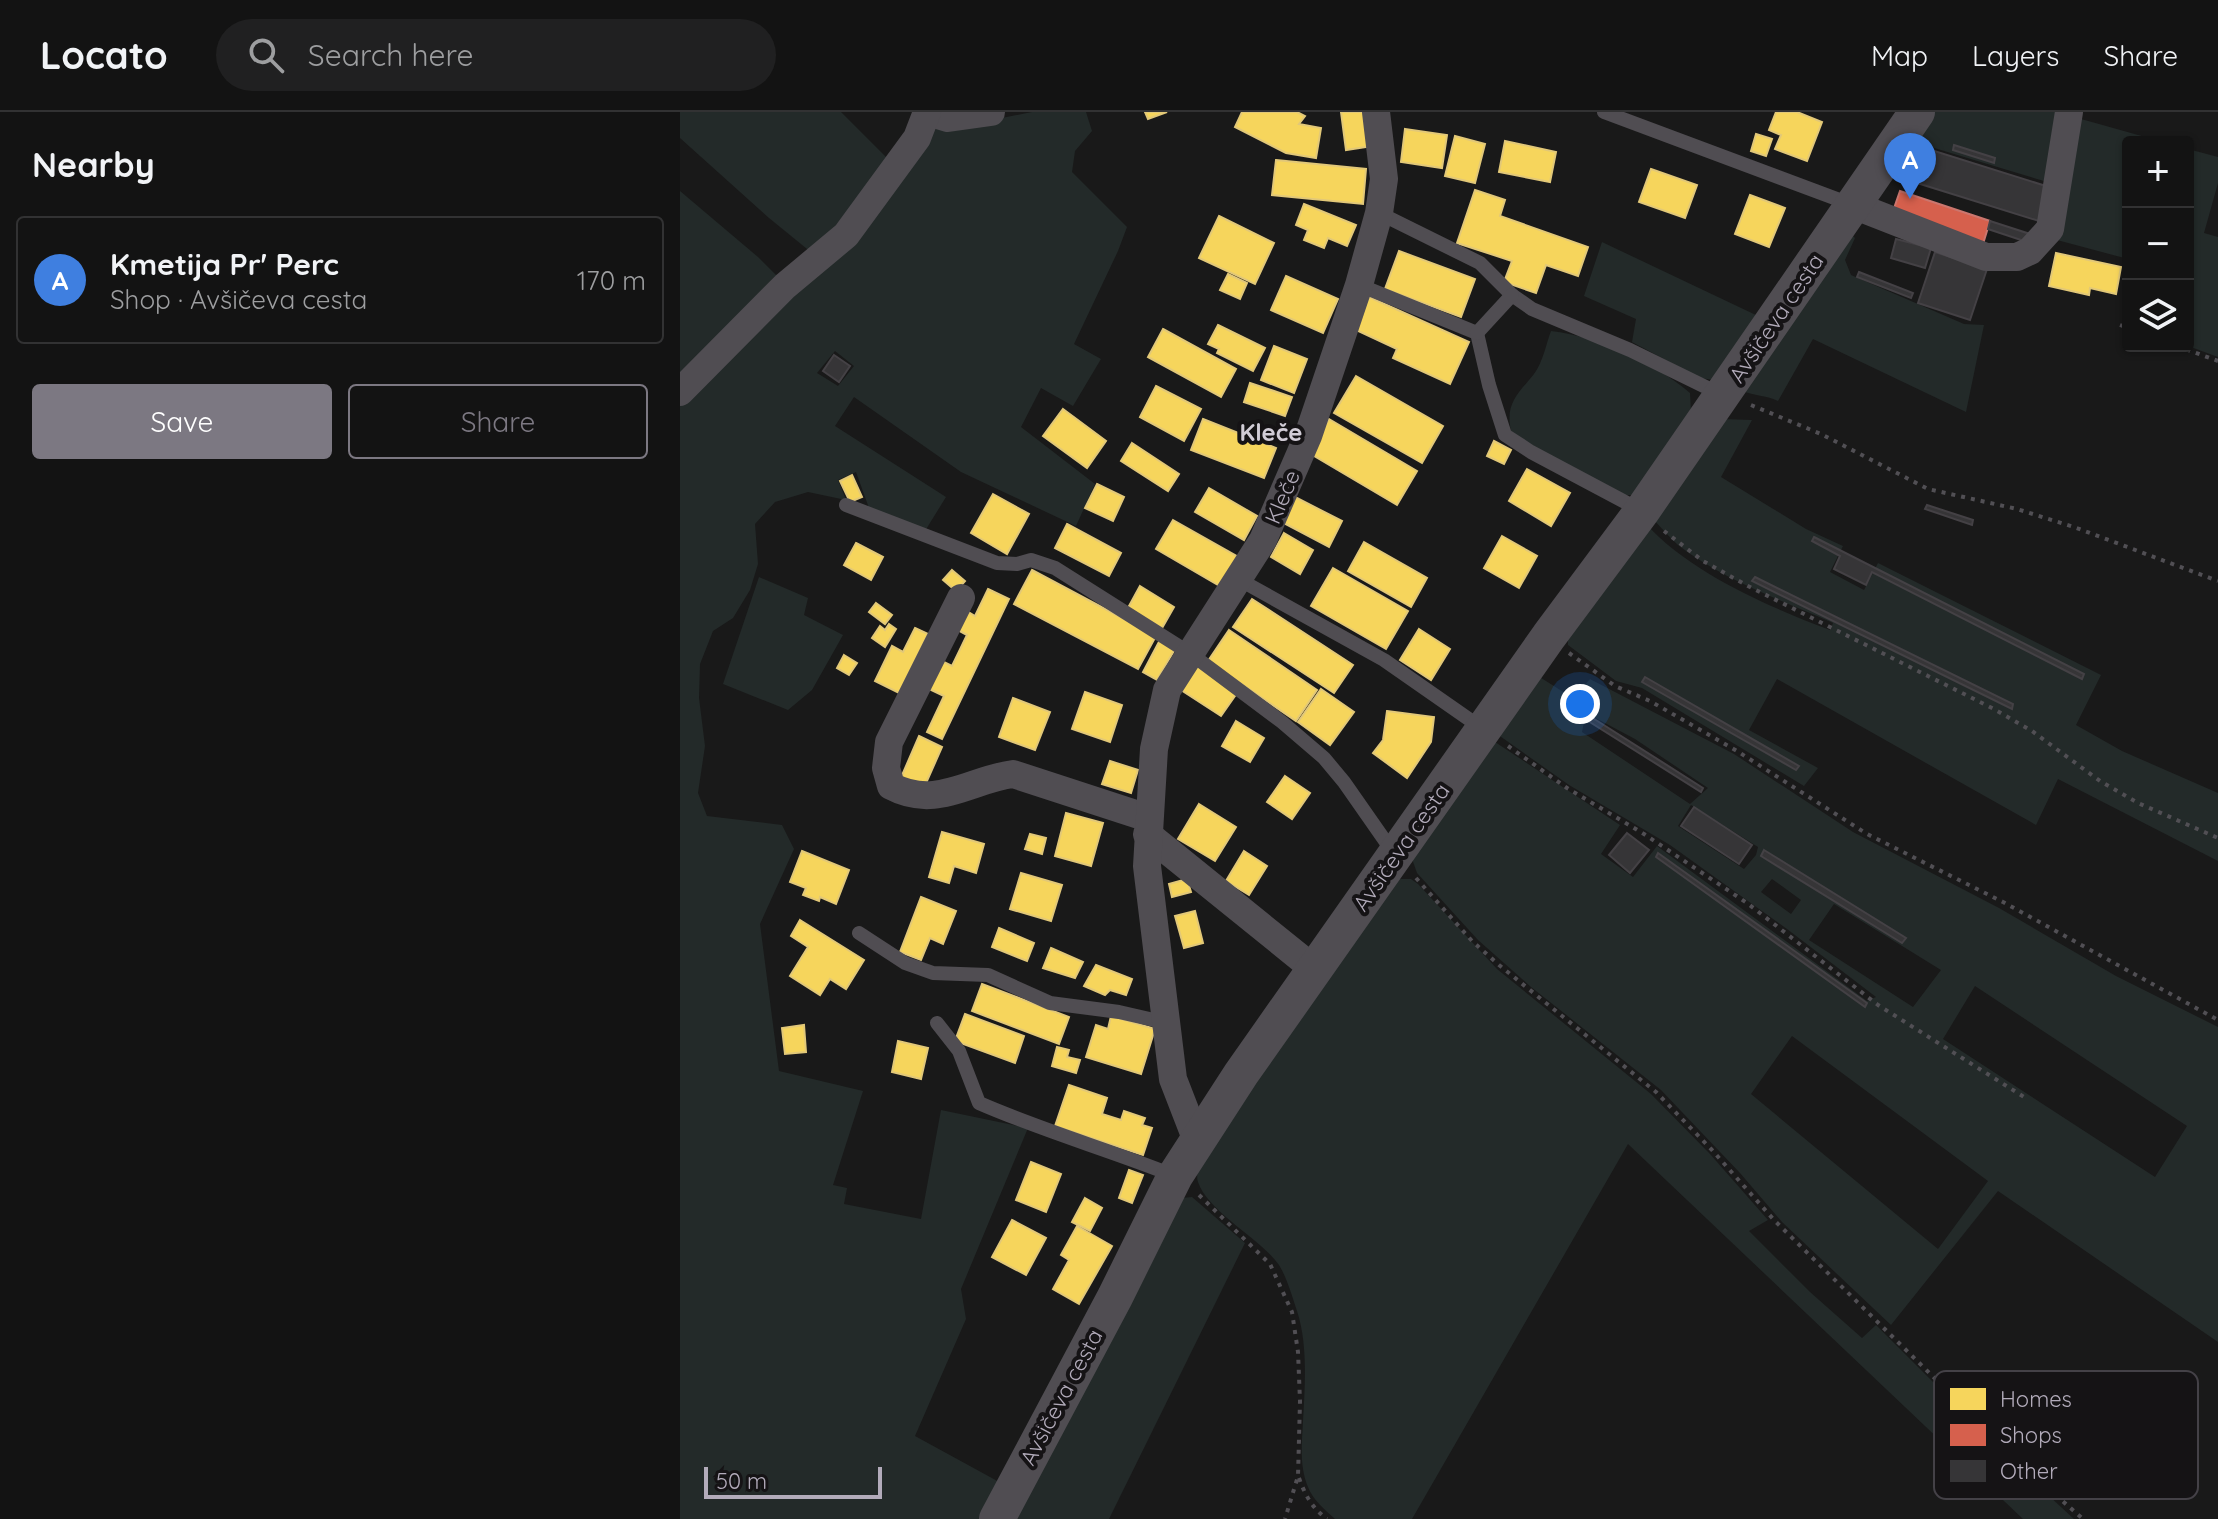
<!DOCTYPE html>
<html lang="en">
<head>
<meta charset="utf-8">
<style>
  body { margin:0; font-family:Quicksand,sans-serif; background:#202021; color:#f1f3f6 }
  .controls { position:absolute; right:24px; top:24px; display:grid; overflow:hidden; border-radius:8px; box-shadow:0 2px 6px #0004 }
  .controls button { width:72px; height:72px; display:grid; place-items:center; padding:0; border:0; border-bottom:2px solid #323233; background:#131313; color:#f1f3f6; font:40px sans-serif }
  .scale { position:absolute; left:24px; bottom:20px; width:178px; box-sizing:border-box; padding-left:8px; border:4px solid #b2abba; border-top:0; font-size:22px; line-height:28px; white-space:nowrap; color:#b2abba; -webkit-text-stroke:6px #151315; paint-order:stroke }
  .you { position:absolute; left:900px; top:592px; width:28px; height:28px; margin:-20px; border:6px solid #fff; border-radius:50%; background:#1a73e8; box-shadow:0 0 0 12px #1a73e833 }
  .badge { display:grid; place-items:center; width:52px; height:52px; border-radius:50%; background:#7c7882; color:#fff; font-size:26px; font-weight:700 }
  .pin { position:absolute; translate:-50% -66px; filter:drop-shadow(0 2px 4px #0008) }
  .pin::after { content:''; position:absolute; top:42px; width:28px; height:24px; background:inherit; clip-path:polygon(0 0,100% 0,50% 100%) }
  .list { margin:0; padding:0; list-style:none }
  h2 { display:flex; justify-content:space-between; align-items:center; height:104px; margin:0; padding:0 32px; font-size:34px }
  h2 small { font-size:26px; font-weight:400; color:#9d9ea0 }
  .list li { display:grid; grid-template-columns:52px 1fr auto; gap:24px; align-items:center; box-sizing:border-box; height:128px; margin:0 16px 16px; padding:0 16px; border:2px solid #323233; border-radius:8px }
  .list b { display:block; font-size:30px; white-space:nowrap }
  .list p { margin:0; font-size:26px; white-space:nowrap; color:#9d9ea0 }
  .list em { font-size:26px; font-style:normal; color:#9d9ea0 }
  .actions { display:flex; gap:16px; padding:24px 32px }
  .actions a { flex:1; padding:18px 0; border:2px solid #7c7882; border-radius:8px; text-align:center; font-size:28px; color:#7c7882 }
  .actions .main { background:#7c7882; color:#fff }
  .icon { flex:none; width:44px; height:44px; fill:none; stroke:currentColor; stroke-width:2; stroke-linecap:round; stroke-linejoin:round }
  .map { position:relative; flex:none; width:1538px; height:1407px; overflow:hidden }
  header { display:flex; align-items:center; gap:48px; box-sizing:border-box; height:112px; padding:0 40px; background:#131313; border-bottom:2px solid #323233 }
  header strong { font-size:38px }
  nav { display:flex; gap:44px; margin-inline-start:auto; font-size:28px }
  .search { width:560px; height:72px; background:#202021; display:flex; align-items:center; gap:20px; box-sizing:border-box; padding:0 28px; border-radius:44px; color:#9d9ea0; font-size:30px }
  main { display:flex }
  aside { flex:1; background:#131313 }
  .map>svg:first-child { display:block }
  .green { fill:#232a29; fill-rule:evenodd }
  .homes { fill:#f6d55c; stroke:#e2c878; stroke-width:2 }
  .shops { fill:#d6604d; stroke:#cb766e; stroke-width:2 }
  .building { fill:#363537; stroke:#444145; stroke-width:2 }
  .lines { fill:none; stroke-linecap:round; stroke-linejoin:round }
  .path { stroke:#514f54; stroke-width:4; stroke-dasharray:4 6; stroke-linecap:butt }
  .service { stroke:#504d52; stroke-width:14 }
  .minor { stroke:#504d52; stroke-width:28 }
  .tertiary { stroke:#504d52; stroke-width:36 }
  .labels { text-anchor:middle; stroke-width:8; stroke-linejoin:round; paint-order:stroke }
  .street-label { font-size:22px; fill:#b2abba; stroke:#151315 }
  .neighbourhood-label { font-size:24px; font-weight:bold; fill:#d1ccd6; stroke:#151315 }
  .key { fill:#151315; stroke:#444147; stroke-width:2 }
  .key-label { font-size:22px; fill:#b2abba }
</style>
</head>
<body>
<header>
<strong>Locato</strong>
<div class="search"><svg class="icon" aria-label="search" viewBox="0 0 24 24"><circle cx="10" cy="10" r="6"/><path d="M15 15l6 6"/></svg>Search here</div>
<nav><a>Map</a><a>Layers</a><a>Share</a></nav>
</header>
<main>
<aside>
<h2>Nearby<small></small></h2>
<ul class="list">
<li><span class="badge" style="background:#3f7fe0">A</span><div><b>Kmetija Pr' Perc</b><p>Shop · Avšičeva cesta</p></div><em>170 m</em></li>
</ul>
<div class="actions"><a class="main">Save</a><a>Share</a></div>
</aside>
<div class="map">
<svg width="1538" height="1407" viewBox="0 0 1538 1407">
  <rect width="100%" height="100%" fill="#191919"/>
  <g class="green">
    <polygon points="0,0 161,0 211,50 132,141 89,106 0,26"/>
    <path d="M352 0H406L412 19 395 39 392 60 447 115 438 139 394 232 421 247 393 294 361 276 341 315 415 372 396 414 281 360 174 285 155 314 266 385 245 419 189 396 176 360 158 368 166 388 128 380 95 390 75 412 78 452 70 478 53 506 33 519 20 552 19 586 25 634 18 681 27 704 102 713 114 737 80 812 99 959 183 979 153 1073 167 1076 164 1092 241 1107 261 998 348 1016 281 1177 286 1207 235 1324 321 1371 304 1407H0V292L255 13 281 14ZM155 239 174 254 158 274 137 261Z"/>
    <polygon points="1250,0 1382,0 1374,72 1231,29"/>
    <polygon points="1394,5 1483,30 1448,30 1448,147 1377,128"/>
    <polygon points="1508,37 1538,45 1538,71 1524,121 1538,125 1538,245 1508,234 1508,197 1514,166 1508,163"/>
    <polygon points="0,79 78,145 101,168 0,269"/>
    <path d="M1170 121 1175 126 1165 148 1171 163 1284 212 1304 213 1286 300 1133 227 1098 289C1085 283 1075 284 1062 279Z"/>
    <polygon points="922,130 1078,204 1034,268 1020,266 952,230 956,207 904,184"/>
    <path d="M871 219C919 225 973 249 1010 281L1011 300 952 383H943L850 333 831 319C825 291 838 282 854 262 863 250 866 232 871 219Z"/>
    <path d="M1042 307 1072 308 1041 365 1126 417 1163 434 1150 460 1184 478 1198 451 1421 563 1396 613 1442 639 1538 681V749L1378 667 1356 713 1097 567 1069 618 1138 656 1124 674 962 576 936 569 888 533V523L967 413C1011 461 1089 495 1150 518L1153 511C1101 488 1043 468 998 433 989 425 981 415 972 406Z"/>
    <polygon points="79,465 128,486 124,503 163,523 132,578 108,598 43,572"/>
    <path d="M858 564 893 586 910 567 1054 642 1173 720 1319 796 1436 864 1538 915V1230L1318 1079 1211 1213 1102 1110 1060 1061 981 978 851 875 798 828 737 761 731 744 812 628 940 713 921 742 953 765 977 734 1187 889 1196 885 1107 817 990 733 889 673 817 622ZM906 601 955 627 1028 676 1010 692 902 620ZM1011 693 1078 735 1076 743 1064 757 998 714ZM1092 767 1121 788 1111 802 1081 780ZM1154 792 1261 858 1233 895 1129 828ZM1295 874 1507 1014 1475 1065 1263 927ZM1112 924 1308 1069 1258 1137 1071 982Z"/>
    <path d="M714 767H731L738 772 817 857 971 982 1030 1042 1088 1108 1069 1119 1130 1180 1182 1226 1196 1213 1343 1360 1394 1407H1343L948 1032 732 1407H655C645 1398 633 1388 628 1375 619 1353 622 1331 623 1309 625 1274 628 1232 617 1199 612 1184 607 1166 599 1153 580 1126 528 1100 518 1070 516 1064 518 1059 519 1053Z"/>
    <polygon points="512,1085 565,1131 429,1407 333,1407 502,1086"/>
  </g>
  <g class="homes">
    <polygon points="465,0 487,0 468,7"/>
    <polygon points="562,0 617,0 625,4 619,12 641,16 636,46 606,41 555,15"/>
    <polygon points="661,0 689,0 693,34 666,38"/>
    <polygon points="1096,0 1117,0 1142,10 1127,49 1095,37 1101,23 1089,18"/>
    <polygon points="725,17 767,23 762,56 721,50"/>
    <polygon points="1076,22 1092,27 1086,44 1071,39"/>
    <polygon points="775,24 805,32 795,71 765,64"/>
    <polygon points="825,29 876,40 870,70 819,60"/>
    <polygon points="596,48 686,57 683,92 592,83"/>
    <polygon points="971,57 1017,73 1005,106 959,90"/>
    <polygon points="795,78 825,88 820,104 908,135 898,164 866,153 856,181 824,170 832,149 777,131"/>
    <polygon points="1070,83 1105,96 1089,135 1055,122"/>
    <polygon points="624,92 676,113 667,134 648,126 644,136 624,128 628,118 616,113"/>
    <polygon points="539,104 594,131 575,172 519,146"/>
    <polygon points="719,139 795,167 781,205 705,177"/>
    <polygon points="1376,141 1441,155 1436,182 1410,176 1409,183 1369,174"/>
    <polygon points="548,162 567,171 560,187 540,178"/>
    <polygon points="606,164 658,187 643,221 591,198"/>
    <polygon points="689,185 789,230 770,272 713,246 717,237 674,217"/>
    <polygon points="538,213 585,236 573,259 537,241 539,237 528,232"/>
    <polygon points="483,217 556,257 541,285 468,245"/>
    <polygon points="594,234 627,247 614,281 581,268"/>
    <polygon points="676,264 763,314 742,351 654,301"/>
    <polygon points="570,271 612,285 605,304 564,290"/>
    <polygon points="476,274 521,297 504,329 460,305"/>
    <polygon points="383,297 426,329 407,356 363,324"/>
    <polygon points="523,307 596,336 584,366 511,338"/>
    <polygon points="649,307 737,359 717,393 629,341"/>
    <polygon points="814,329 831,338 824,352 807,344"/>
    <polygon points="452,331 499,362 488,379 441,349"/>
    <polygon points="847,357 890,381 871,414 829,389"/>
    <polygon points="172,363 182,385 170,390 160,369"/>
    <polygon points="417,372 444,385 433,409 405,396"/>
    <polygon points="529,376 577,404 564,428 515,400"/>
    <polygon points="313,382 349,402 327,442 291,421"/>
    <polygon points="613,384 662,409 649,435 600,409"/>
    <polygon points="493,408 560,446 543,476 476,437"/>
    <polygon points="387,412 441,441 429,464 375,436"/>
    <polygon points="604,421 633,438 620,462 591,445"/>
    <polygon points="822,424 857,444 839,476 804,456"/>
    <polygon points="684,430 747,466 731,495 668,459"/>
    <polygon points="176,431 203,445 191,468 164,453"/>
    <polygon points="653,456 728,499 706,537 631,494"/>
    <polygon points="272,458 285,469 276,479 263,468"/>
    <polygon points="352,458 476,524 458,557 334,492"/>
    <polygon points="460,474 494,495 482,516 448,496"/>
    <polygon points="308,477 329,487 262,627 247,620 264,584 245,575 258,547 272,554 287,523 276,517 285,498 295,504"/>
    <polygon points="572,487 673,553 654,581 553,515"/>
    <polygon points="196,491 212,503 205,512 189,500"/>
    <polygon points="209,512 216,517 205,535 192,526 200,514 205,518"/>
    <polygon points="235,516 248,522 219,581 195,569 212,534 223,540"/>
    <polygon points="739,517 770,537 751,568 720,548"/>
    <polygon points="549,518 637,578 616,609 528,549"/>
    <polygon points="480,528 495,537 477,568 463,560"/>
    <polygon points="164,543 177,551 169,563 157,556"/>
    <polygon points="517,554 557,581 541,604 501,578"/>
    <polygon points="641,577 674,600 650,633 618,610"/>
    <polygon points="405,580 442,593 430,630 392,617"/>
    <polygon points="333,586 370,600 355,638 319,625"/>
    <polygon points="707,599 754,605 751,630 727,666 693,641 703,628"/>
    <polygon points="556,609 584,626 570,650 542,634"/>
    <polygon points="239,624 262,635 243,678 220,668"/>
    <polygon points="430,649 458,658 451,681 422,672"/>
    <polygon points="605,664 630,681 612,707 587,690"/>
    <polygon points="519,692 556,715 535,749 498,727"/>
    <polygon points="386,701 423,711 411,754 375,744"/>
    <polygon points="262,720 304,732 296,761 274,754 269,771 249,765"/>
    <polygon points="350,722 366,726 362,742 345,737"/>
    <polygon points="122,739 169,758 156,792 140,785 139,789 123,783 126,776 110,770"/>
    <polygon points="564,739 587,754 569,783 546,769"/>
    <polygon points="341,761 382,773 371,809 330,797"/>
    <polygon points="507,767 511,780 492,785 489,772"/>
    <polygon points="241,785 276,799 263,832 250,826 241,848 220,840"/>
    <polygon points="515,799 523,831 504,836 495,804"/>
    <polygon points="120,808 184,848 166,877 150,867 140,883 110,864 128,835 111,824"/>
    <polygon points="319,816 354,831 347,849 312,835"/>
    <polygon points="371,836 403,850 395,866 363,856"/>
    <polygon points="416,853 452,867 446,883 430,878 425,883 404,874"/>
    <polygon points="302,872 389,905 379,932 292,899"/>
    <polygon points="285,902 344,924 335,951 275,929"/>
    <polygon points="431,904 475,917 461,962 406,945 416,913 428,917"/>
    <polygon points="124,913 126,940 105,942 102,916"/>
    <polygon points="218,929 248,936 241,967 212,960"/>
    <polygon points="377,935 389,938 387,945 400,948 396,961 372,954"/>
    <polygon points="389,973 427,986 422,1002 441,1008 444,999 465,1006 462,1013 472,1016 463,1043 375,1014"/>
    <polygon points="351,1050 381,1062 366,1100 336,1088"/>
    <polygon points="449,1058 463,1063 452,1091 439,1086"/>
    <polygon points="405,1086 422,1096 410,1119 392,1110"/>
    <polygon points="332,1108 366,1126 346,1163 312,1145"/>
    <polygon points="397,1114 432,1134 399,1192 373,1177 389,1148 381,1143"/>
  </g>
  <polygon class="shops" points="1220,79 1310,109 1303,132 1212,102"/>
  <g class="building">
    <polygon points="1232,32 1369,75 1359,109 1221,66"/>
    <polygon points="1274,33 1315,46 1314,51 1273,38"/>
    <polygon points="1310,109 1350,122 1347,130 1308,117"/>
    <polygon points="1216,127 1251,136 1245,156 1211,146"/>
    <polygon points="1255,140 1307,157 1290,208 1238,191"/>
    <polygon points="1179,160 1233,181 1231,186 1177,165"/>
    <polygon points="154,243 170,254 159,270 143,259"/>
    <polygon points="1247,393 1293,408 1292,413 1245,397"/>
    <polygon points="1134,425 1404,562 1402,567 1192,460 1186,473 1154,457 1160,444 1132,429"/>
    <polygon points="1075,465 1333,592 1332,597 1072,469"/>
    <polygon points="965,565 1119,654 1116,658 962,570"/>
    <polygon points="908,603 1023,676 1021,680 905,607"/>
    <polygon points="1014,695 1072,733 1059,752 1001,714"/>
    <polygon points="947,721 969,738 950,761 929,743"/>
    <polygon points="1084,738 1226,826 1222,831 1081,744"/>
    <polygon points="978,741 1187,891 1185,895 976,745"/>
  </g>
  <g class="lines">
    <g class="path">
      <polyline points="1440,213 1448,216"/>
      <polyline points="1497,234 1538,249"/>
      <polyline points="1071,293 1141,322 1248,377 1337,397 1394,415 1538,469"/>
      <polyline points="984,419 1023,449 1068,474 1314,597 1352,619 1420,669 1458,691 1538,726"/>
      <polyline points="889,541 935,574 970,589 1057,639 1187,722 1323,790 1538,908"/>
      <polyline points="828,634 887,676 964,722 1067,791 1198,893 1344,985"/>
      <polyline points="736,766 792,829 819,853 976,980 1032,1038 1094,1108 1354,1364 1403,1407"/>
      <polyline points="519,1083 590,1152 612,1200 618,1240 620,1289 618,1364 605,1407"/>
      <path d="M619 1366C625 1383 632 1396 647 1407"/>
    </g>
    <g class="service">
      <polyline points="924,0 1173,93"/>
      <polyline points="699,101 800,151 832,183 852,197 950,238 1042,283"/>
      <polyline points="679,173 797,221 809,273 825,323 851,340 960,398"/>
      <polyline points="797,221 832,183"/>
      <polyline points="166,393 317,451 337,452 351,448 375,456 511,542 602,610 644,646 664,670 715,743"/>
      <polyline points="560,468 704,548 803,617"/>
      <polyline points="179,821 225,851 253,861 308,863 370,891 439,900 487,911"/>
      <path d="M257 911 279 939 299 991C363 1019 430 1038 495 1064"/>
    </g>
    <g class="minor">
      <polyline points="248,0 268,6 311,0"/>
      <polyline points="1173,93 1306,145 1337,145 1350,139 1370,117 1389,0"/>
      <polyline points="0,280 105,174 166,123 237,26 247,0"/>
      <path d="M281 486 209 630 206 656 211 674C256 698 289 668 333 662L468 706"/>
      <polyline points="467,722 634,857"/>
      <polyline points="517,1029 493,967 467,754 474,637 487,578 583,428 628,324 679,173 699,101 704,67 696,0"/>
    </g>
    <polyline class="tertiary" points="317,1407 435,1185 495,1064 561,962 869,524 962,399 1237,0"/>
  </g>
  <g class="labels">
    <g class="street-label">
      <text transform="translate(1096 206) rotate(-56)" y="8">Avšičeva cesta</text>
      <text transform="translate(602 385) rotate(-67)" y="8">Kleče</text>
      <text transform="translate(721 735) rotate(-55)" y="8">Avšičeva cesta</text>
      <text transform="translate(381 1285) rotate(-62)" y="8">Avšičeva cesta</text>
    </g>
    <g class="neighbourhood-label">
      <text x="591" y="329">Kleče</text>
    </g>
  </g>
  <rect x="1254" y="1259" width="264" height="128" rx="12" class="key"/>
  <rect x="1270" y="1276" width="36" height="22" fill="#f6d55c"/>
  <rect x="1270" y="1312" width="36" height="22" fill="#d6604d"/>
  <rect x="1270" y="1348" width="36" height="22" fill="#363537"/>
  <g class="key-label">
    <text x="1320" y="1295">Homes</text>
    <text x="1320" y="1331">Shops</text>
    <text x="1320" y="1367">Other</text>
  </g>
</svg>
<div class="controls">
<button>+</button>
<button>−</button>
<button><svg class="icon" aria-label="layers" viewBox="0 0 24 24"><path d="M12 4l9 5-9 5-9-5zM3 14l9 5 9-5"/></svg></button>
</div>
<div class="scale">50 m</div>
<div class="you"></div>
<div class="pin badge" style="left:1230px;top:87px;background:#3f7fe0">A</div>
</div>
</main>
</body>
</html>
